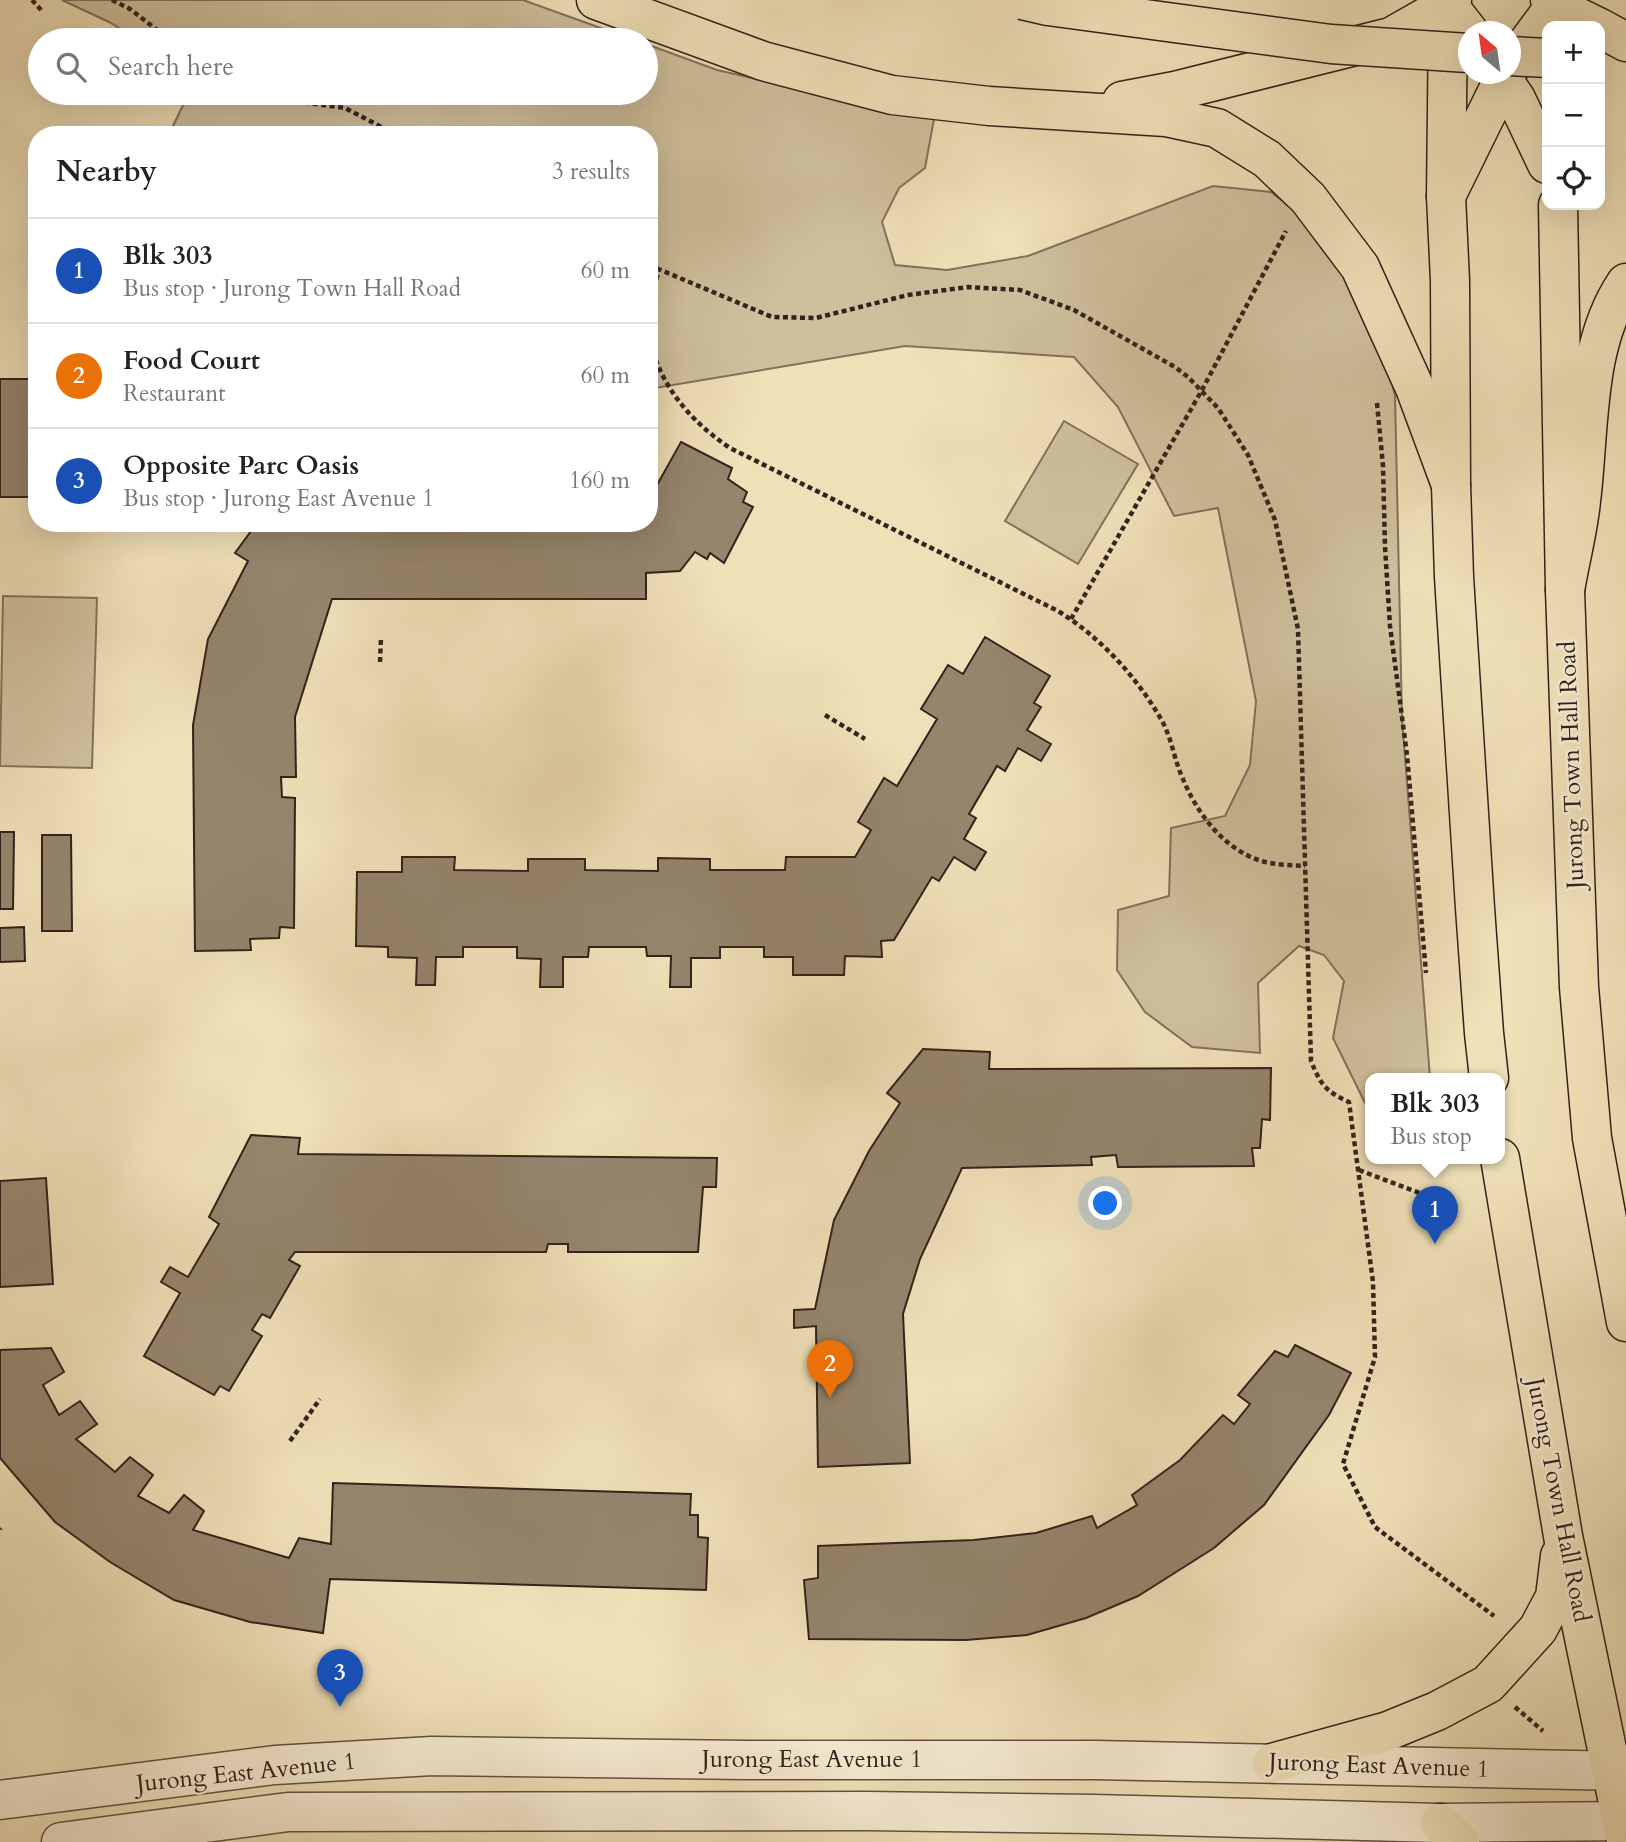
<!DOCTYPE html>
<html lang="en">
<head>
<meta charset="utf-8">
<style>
  body { margin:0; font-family:Cardo,serif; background:#f6f6f6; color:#222 }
  .controls { position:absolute; right:21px; top:21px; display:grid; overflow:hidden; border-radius:14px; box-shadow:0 7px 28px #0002 }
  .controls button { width:63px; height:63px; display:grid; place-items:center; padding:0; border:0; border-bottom:2px solid #e0e0e0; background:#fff; color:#222; font:35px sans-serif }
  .compass { position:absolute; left:1458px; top:21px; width:63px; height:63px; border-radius:50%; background:#fff; box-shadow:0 7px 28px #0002; rotate:331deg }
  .you { position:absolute; left:1106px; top:1204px; width:24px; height:24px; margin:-18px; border:5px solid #fff; border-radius:50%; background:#1a73e8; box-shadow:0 0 0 10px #1a73e833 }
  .badge { display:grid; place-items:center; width:46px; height:46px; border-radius:50%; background:#2563eb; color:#fff; font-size:23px; font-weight:700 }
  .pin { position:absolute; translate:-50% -58px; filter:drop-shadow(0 2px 4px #0008) }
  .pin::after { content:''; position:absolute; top:37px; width:24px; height:21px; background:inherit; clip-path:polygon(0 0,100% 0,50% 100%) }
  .popup { position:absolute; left:1365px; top:1073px; width:140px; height:91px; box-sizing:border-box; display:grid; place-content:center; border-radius:14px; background:#fff; filter:drop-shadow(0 2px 5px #0005); font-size:23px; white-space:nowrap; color:#767676 }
  .popup b { font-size:26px; color:#222 }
  .popup::after { content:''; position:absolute; left:50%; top:100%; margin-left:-14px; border:14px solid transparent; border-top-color:#fff }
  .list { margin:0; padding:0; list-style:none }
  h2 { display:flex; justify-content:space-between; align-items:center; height:91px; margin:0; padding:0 28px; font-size:30px }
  h2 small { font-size:23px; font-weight:400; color:#767676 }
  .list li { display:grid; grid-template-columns:46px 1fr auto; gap:21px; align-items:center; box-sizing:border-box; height:105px; padding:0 28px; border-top:2px solid #e0e0e0 }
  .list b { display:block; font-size:26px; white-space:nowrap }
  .list p { margin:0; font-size:23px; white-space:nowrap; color:#767676 }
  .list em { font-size:23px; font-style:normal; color:#767676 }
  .icon { flex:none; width:38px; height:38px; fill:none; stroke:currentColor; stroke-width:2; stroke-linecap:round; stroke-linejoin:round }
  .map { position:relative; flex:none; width:1626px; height:1842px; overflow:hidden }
  .search { position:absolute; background:#fff; box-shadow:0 7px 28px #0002; left:28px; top:28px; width:630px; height:77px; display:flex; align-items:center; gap:18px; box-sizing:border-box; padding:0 24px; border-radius:38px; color:#767676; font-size:26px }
  .panel { position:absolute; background:#fff; box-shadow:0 7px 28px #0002; left:28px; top:126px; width:630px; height:406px; border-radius:28px }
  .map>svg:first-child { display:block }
  .green { fill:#cfc09d; stroke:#80725c; stroke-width:2 }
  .building { fill:#94856d; stroke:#31231c; stroke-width:2 }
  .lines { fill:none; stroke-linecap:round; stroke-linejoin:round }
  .minor-casing { stroke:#605243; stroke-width:41 }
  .major-casing { stroke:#31231c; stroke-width:41 }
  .highway-casing { stroke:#31231c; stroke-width:41 }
  .path { stroke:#31231c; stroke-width:4.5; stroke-dasharray:5 3.5; stroke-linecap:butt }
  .minor { stroke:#f5ebd1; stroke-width:38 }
  .major { stroke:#efe0b8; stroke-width:38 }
  .highway { stroke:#efe0b8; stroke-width:38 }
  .highway-bridge-casing { stroke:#31231c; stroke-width:41; stroke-linecap:butt }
  .highway-bridge { stroke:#efe0b8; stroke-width:38 }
  .labels { text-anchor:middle; stroke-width:5; stroke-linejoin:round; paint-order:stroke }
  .street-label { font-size:24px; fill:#31231c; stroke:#f5ebd1 }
</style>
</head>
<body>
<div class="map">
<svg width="1626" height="1842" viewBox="0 0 1626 1842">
  <rect width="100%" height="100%" fill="#efe0b8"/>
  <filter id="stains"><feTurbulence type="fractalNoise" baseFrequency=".00286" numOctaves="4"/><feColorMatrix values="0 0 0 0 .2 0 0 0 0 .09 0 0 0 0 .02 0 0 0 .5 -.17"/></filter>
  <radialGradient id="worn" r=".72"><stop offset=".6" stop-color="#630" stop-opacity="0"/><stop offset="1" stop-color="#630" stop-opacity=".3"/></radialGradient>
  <g class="green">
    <polygon points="62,0 523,0 634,40 139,40 109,22"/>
    <polygon points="646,44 717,70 934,119 925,168 899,188 882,222 895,265 947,270 1028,256 1213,186 1271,192 1299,214 1327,245 1383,353 1395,395 1402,718 1430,1078 1370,1078 1370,1113 1333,1038 1344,981 1324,955 1299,946 1258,983 1260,1053 1192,1047 1145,1012 1117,970 1118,910 1169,896 1171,828 1225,816 1250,765 1256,701 1218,508 1174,516 1118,407 1074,357 905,346 655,388 649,385 649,135 174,135 170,132 189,93 646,93"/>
    <polygon points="1064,421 1138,464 1078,564 1005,521"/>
    <polygon points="3,596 97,598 92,768 0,766"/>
  </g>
  <g class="building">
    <rect x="0" y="379" width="37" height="118"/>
    <polygon points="681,442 732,468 728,479 747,492 743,502 753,507 724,563 710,553 707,559 695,552 680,571 646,573 646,599 332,599 295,717 296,777 281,777 282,797 295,798 294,928 280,927 279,938 250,939 251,950 195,951 193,725 208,639 248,561 235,553 257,523 649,523 649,494 652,494"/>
    <polygon points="985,637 1050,676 1034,703 1041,707 1027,730 1051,744 1041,761 1018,748 1005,771 997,766 969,814 976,818 964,839 986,852 975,870 954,857 939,881 932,877 894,940 881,941 882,957 845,956 844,975 793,975 793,957 764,957 764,947 720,947 720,958 691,958 691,987 670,987 671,956 647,956 646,947 589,947 588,957 563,957 563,987 540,987 541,959 517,958 517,947 463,947 463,957 436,957 435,985 416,985 417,958 388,957 388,947 356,946 357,872 402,872 402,857 455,857 454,870 528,871 528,859 585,859 585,870 658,871 658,858 710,859 710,870 785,870 786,857 855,857 871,830 858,822 884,778 897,786 937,719 921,709 948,665 963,674"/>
    <polygon points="0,832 14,832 13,909 0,909"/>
    <polygon points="42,835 71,835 72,931 42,931"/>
    <polygon points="24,927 25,961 0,962 0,928"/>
    <polygon points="923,1049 990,1052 989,1069 1271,1068 1270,1120 1262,1119 1260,1148 1252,1148 1254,1166 1118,1167 1116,1155 1091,1157 1092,1165 962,1168 920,1259 903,1314 910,1463 818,1467 816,1326 794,1328 794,1310 815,1309 834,1220 869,1151 900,1103 887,1093"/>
    <polygon points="251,1135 300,1138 298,1154 717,1158 716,1187 703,1187 698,1252 568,1252 568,1244 548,1244 546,1252 295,1252 289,1260 300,1266 270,1318 262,1314 252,1330 262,1336 229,1391 220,1386 214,1395 144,1356 180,1293 161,1282 170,1267 188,1277 219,1224 209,1217"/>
    <polygon points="46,1178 53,1284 0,1287 0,1181"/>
    <polygon points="1295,1345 1351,1373 1329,1415 1264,1505 1214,1548 1138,1596 1086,1618 1027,1635 966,1640 809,1639 804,1580 818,1578 818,1546 974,1540 1036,1533 1092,1516 1097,1528 1137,1505 1132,1495 1180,1460 1223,1415 1234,1424 1250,1404 1238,1395 1275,1351 1288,1357"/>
    <polygon points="51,1348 64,1372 43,1385 59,1415 80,1401 97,1424 76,1439 115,1472 130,1457 153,1475 138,1496 169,1513 184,1495 204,1511 193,1530 289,1558 299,1538 331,1544 333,1483 691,1494 690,1515 698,1515 698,1537 708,1538 706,1590 330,1579 323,1633 250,1622 174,1600 110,1562 55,1522 0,1458 0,1350"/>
  </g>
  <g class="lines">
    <defs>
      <g id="minor">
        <polyline points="0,1800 275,1765 432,1756 747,1760 1095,1760 1626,1771"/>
        <polyline points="61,1842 288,1812 866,1811 1094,1814 1440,1823 1626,1821"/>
      </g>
      <g id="major">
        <polyline points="1448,20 1446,196 1450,281 1451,485 1454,577 1475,908 1484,1033 1489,1078"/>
        <polyline points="1558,205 1565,590 1579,987 1592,1138 1626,1322"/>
        <polyline points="1500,1158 1563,1536 1626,1841"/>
        <polyline points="1272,1763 1388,1731 1437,1711 1488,1684 1538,1629 1555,1597 1560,1556"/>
        <polyline points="1440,1823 1460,1842"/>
      </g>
      <g id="highway">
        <polyline points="596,0 763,61 892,95 989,106 1166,117 1217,128 1267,159 1308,198 1360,267 1415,388 1451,485"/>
        <polyline points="1444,0 1469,32"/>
        <polyline points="1550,0 1555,6 1596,26"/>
        <polyline points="1600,28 1626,42"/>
        <polyline points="1510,67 1555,6 1563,0"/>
        <polyline points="1499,74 1516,99 1547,164"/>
        <polyline points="1122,101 1175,91 1391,37 1449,4 1452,0"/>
        <polyline points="1446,196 1506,74"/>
        <path d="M1565 590C1570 560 1578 531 1581 501 1590 429 1584 345 1626 283"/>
      </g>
    </defs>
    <use href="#minor" class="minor-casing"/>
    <use href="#major" class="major-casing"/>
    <use href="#highway" class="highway-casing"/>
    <g class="path">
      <polyline points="32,0 42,11"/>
      <polyline points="112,0 130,9 170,40"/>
      <polyline points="238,93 263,102 300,102 345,108 397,135"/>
      <path d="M649 265 772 317 816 318 908 295 968 287 1020 290 1074 310 1175 367 1188 377 1218 408 1248 455 1275 520 1298 629 1311 1061C1321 1085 1325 1091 1349 1102L1373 1282 1375 1357 1343 1464 1375 1527 1494 1616"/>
      <polyline points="649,304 659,270"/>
      <path d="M649 335C658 384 690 421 730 448L1058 611C1100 637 1136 676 1161 719 1172 738 1174 760 1183 779 1196 811 1220 844 1253 858 1269 865 1288 865 1305 866"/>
      <polyline points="1377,403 1383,466 1385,547 1390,626 1407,755 1426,973"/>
      <polyline points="1071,619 1202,390 1286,231"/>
      <polyline points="380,662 381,638"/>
      <polyline points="825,715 865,739"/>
      <polyline points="1359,1170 1438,1200"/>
      <polyline points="290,1441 320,1399"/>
      <polyline points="0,1529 1,1528"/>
      <polyline points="1515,1707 1543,1731"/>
    </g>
    <use href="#minor" class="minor"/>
    <use href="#major" class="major"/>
    <use href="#highway" class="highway"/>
    <defs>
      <g id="highway-bridge">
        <polyline points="1022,0 1048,6 1331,44 1468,53"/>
        <polyline points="1510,56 1547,58"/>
      </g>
    </defs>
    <use href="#highway-bridge" class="highway-bridge-casing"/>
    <use href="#highway-bridge" class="highway-bridge"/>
  </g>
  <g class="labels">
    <g class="street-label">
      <text transform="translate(1571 765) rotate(-92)" y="8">Jurong Town Hall Road</text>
      <text transform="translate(1559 1500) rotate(79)" y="8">Jurong Town Hall Road</text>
      <text x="812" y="1767">Jurong East Avenue 1</text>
      <text transform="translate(1379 1765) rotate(2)" y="8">Jurong East Avenue 1</text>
      <text transform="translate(246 1772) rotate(-6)" y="8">Jurong East Avenue 1</text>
    </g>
  </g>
  <rect width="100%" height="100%" filter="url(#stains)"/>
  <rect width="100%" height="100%" fill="url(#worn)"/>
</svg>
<div class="controls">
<button>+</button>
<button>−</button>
<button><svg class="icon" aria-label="locate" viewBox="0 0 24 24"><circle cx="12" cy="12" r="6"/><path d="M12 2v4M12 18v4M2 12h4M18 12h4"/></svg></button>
</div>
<svg class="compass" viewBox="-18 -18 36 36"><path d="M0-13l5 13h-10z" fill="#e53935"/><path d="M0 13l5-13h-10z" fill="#767676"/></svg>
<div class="you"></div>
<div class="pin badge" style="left:1435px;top:1244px;background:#1a4fb4">1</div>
<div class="popup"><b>Blk 303</b>Bus stop</div>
<div class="pin badge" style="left:830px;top:1398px;background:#e8710a">2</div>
<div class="pin badge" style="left:340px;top:1707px;background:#1a4fb4">3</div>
<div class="search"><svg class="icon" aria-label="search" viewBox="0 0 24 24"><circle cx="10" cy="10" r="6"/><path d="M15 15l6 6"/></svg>Search here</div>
<section class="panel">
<h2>Nearby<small>3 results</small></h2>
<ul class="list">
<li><span class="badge" style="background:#1a4fb4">1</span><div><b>Blk 303</b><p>Bus stop · Jurong Town Hall Road</p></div><em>60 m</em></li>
<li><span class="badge" style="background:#e8710a">2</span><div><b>Food Court</b><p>Restaurant</p></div><em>60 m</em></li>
<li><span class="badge" style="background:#1a4fb4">3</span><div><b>Opposite Parc Oasis</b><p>Bus stop · Jurong East Avenue 1</p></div><em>160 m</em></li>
</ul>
</section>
</div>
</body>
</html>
